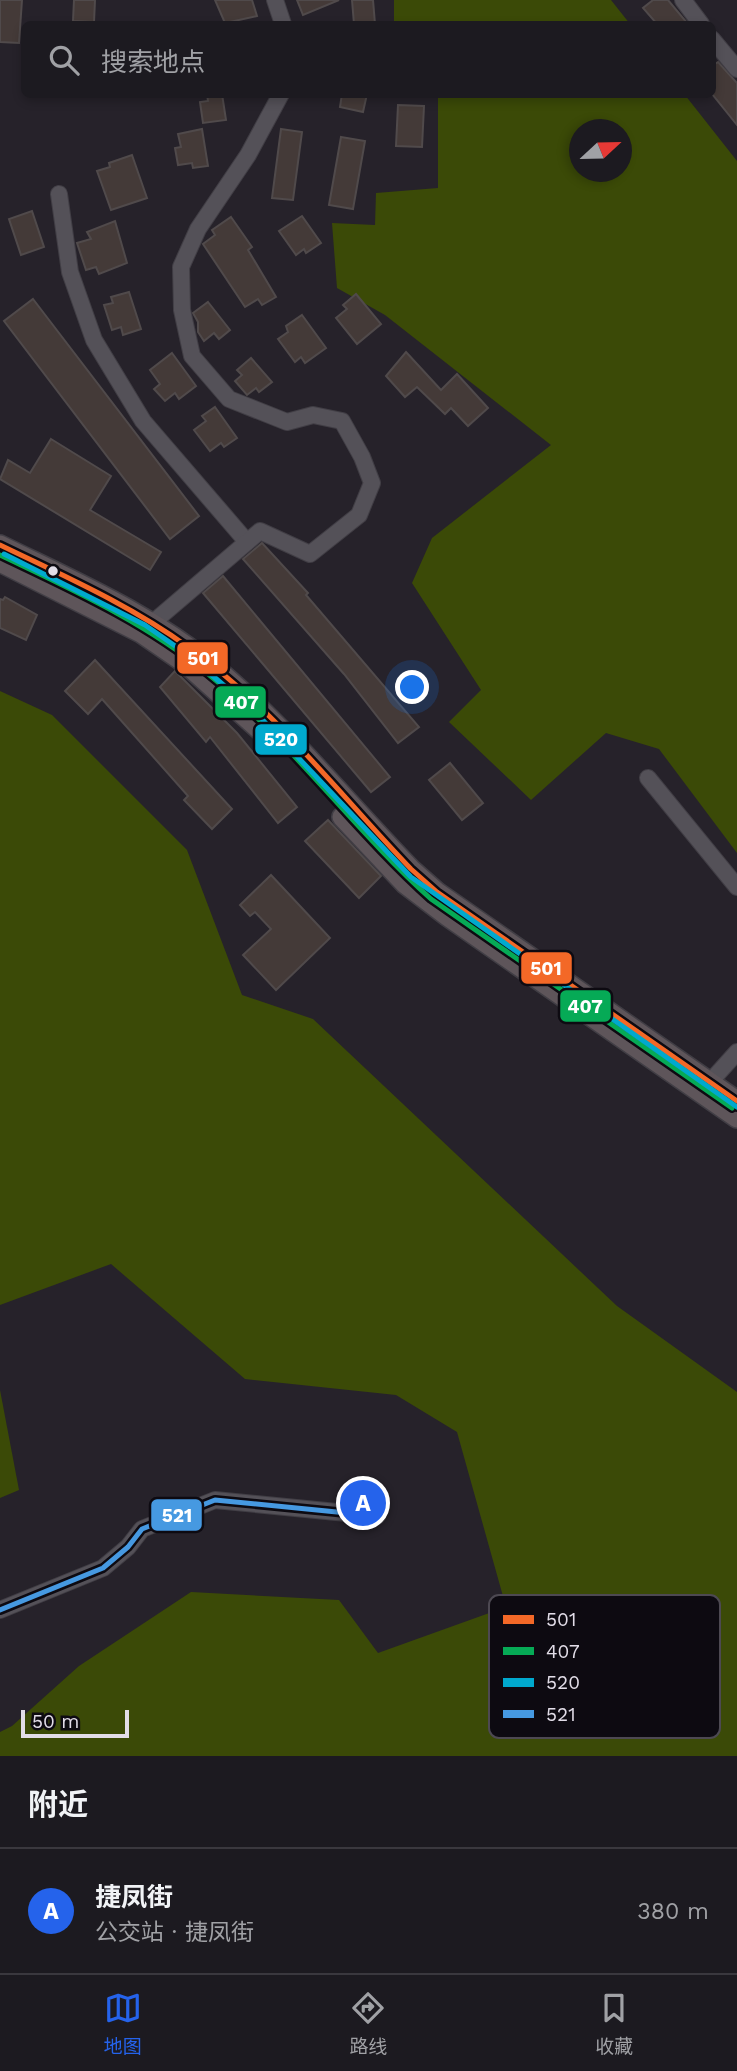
<!DOCTYPE html>
<html lang="zh">
<head>
<meta charset="utf-8">
<style>
  body { margin:0; font-family:"Work Sans","Noto Sans SC",sans-serif; background:#252329; color:#f1f3f6 }
  .compass { position:absolute; left:569px; top:119px; width:63px; height:63px; border-radius:50%; background:#1c1a20; box-shadow:0 4px 10px #0003; rotate:68deg }
  .scale { position:absolute; left:21px; bottom:18px; width:108px; box-sizing:border-box; padding-left:7px; border:4px solid #e2dde8; border-top:0; font-size:19px; line-height:24px; white-space:nowrap; color:#e2dde8; -webkit-text-stroke:5px #0d0a11; paint-order:stroke }
  .you { position:absolute; left:413px; top:688px; width:24px; height:24px; margin:-18px; border:5px solid #fff; border-radius:50%; background:#1a73e8; box-shadow:0 0 0 10px #1a73e833 }
  .badge { display:grid; place-items:center; width:46px; height:46px; border-radius:50%; background:#2563eb; color:#fff; font-size:23px; font-weight:700 }
  .pin { position:absolute; translate:-50% -50%; border:4px solid #fff; box-shadow:0 2px 7px #0006 }
  .list { margin:0; padding:0; list-style:none }
  h2 { display:flex; justify-content:space-between; align-items:center; height:91px; margin:0; padding:0 28px; font-size:30px }
  h2 small { font-size:23px; font-weight:400; color:#a0a1a5 }
  .list li { display:grid; grid-template-columns:46px 1fr auto; gap:21px; align-items:center; box-sizing:border-box; height:126px; padding:0 28px; border-top:2px solid #3a383e }
  .list b { display:block; font-size:26px; white-space:nowrap }
  .list p { margin:0; font-size:23px; white-space:nowrap; color:#a0a1a5 }
  .list em { font-size:23px; font-style:normal; color:#a0a1a5 }
  .icon { flex:none; width:38px; height:38px; fill:none; stroke:currentColor; stroke-width:2; stroke-linecap:round; stroke-linejoin:round }
  .map { position:relative; flex:none; width:737px; height:1756px; overflow:hidden }
  .search { position:absolute; background:#1c1a20; box-shadow:0 4px 10px #0003; left:21px; right:21px; top:21px; height:77px; display:flex; align-items:center; gap:18px; box-sizing:border-box; padding:0 24px; border-radius:10px; color:#a0a1a5; font-size:26px }
  .sheet { height:217px; background:#1c1a20 }
  nav { display:flex; justify-content:space-around; align-items:center; box-sizing:border-box; height:98px; border-top:2px solid #3a383e; background:#1c1a20; font-size:19px; color:#a0a1a5 }
  nav a { display:grid; justify-items:center; gap:4px }
  nav .on { color:#2563eb }
  .map>svg:first-child { display:block }
  .forest { fill:#3b4a07; fill-rule:evenodd }
  .building { fill:#443a38; stroke:#504a4b; stroke-width:2 }
  .lines { fill:none; stroke-linecap:round; stroke-linejoin:round }
  .minor-casing { stroke:#413e45; stroke-width:18 }
  .major-casing { stroke:#413e45; stroke-width:22 }
  .minor { stroke:#545158; stroke-width:16 }
  .major { stroke:#5e555a; stroke-width:19 }
  .bus-1-casing { stroke:#0d0a11; stroke-width:10 }
  .bus-2-casing { stroke:#0d0a11; stroke-width:10 }
  .bus-3-casing { stroke:#0d0a11; stroke-width:10 }
  .bus-4-casing { stroke:#0d0a11; stroke-width:10 }
  .bus-1 { stroke:#f36827; stroke-width:5 }
  .bus-2 { stroke:#06aa56; stroke-width:5 }
  .bus-3 { stroke:#00a9ce; stroke-width:5 }
  .bus-4 { stroke:#4699e1; stroke-width:5 }
  .bus-dot { fill:#e2dde8; stroke:#0d0a11; stroke-width:2.5 }
  .key { fill:#0d0a11; stroke:#4d4952; stroke-width:2 }
  .key-label { font-size:19px; fill:#e2dde8 }
  .line-badge { stroke:#0d0a11; stroke-width:2.5 }
  .badge-label { font-size:19px; text-anchor:middle; font-weight:bold; fill:#fff }
</style>
</head>
<body>
<div class="map">
<svg width="737" height="1756" viewBox="0 0 737 1756">
  <rect width="100%" height="100%" fill="#26222a"/>
  <g class="forest">
    <polygon points="394,0 611,0 630,24 394,24"/>
    <path d="M429 95H685L737 161V853L659 749 606 733 531 800 449 722 481 690 412 583 432 538 551 445 385 315 337 288 332 223 375 225 376 193 438 188V98ZM580 130H622V172H580Z"/>
    <polygon points="0,691 52,715 187,850 242,995 313,1019 617,1306 737,1392 737,1756 0,1756 0,1732 12,1726 79,1666 191,1592 339,1600 378,1653 506,1607 457,1432 396,1395 245,1379 111,1264 0,1305"/>
    <polygon points="0,1390 19,1490 0,1498"/>
  </g>
  <g class="building">
    <polygon points="0,0 22,0 19,43 0,42"/>
    <polygon points="74,0 95,0 94,22 73,21"/>
    <polygon points="215,0 252,0 257,16 225,23"/>
    <polygon points="297,0 339,0 303,15"/>
    <polygon points="352,0 373,0 375,24 354,24"/>
    <polygon points="653,0 668,0 688,24 657,24 643,8"/>
    <polygon points="718,62 737,83 737,125 712,94 712,66"/>
    <polygon points="207,94 222,94 226,120 203,123 200,102 208,101"/>
    <polygon points="342,94 367,94 363,112 340,107"/>
    <polygon points="398,105 424,106 422,147 396,146"/>
    <polygon points="202,129 208,166 193,168 192,163 178,165 175,148 181,147 178,134"/>
    <polygon points="281,129 302,132 293,200 272,198"/>
    <polygon points="341,137 365,141 353,209 329,205"/>
    <polygon points="132,155 147,198 111,210 97,171 110,167 109,163"/>
    <polygon points="32,211 44,247 21,255 9,219"/>
    <polygon points="302,216 321,243 306,253 304,249 296,255 279,231"/>
    <polygon points="231,217 252,247 248,250 276,297 262,305 258,299 245,307 203,244 215,235 212,230"/>
    <polygon points="115,221 127,263 99,274 96,267 86,270 77,243 91,239 87,232"/>
    <polygon points="129,292 141,329 123,335 121,327 112,330 104,305 113,303 111,297"/>
    <polygon points="356,294 381,324 357,344 336,318 347,309 343,305"/>
    <polygon points="33,299 199,516 170,539 4,321"/>
    <polygon points="208,302 230,330 219,339 214,333 204,341 198,332 198,322 193,313"/>
    <polygon points="302,315 326,348 305,363 301,357 295,362 278,339 288,332 286,326"/>
    <polygon points="406,352 441,390 457,374 488,408 468,426 451,408 445,414 417,387 405,397 386,376"/>
    <polygon points="172,353 196,386 179,399 175,393 165,401 154,389 160,384 150,370"/>
    <polygon points="251,358 272,382 259,392 256,388 247,395 235,381 242,375 237,370"/>
    <polygon points="215,407 237,438 224,447 221,443 210,451 194,430 206,421 202,416"/>
    <polygon points="51,439 111,476 90,510 161,552 150,570 0,479 8,460 30,473"/>
    <polygon points="262,543 308,593 306,595 419,727 398,743 344,674 243,559"/>
    <polygon points="223,576 390,777 371,792 203,593"/>
    <polygon points="5,597 37,615 26,640 0,628 0,599 3,600"/>
    <polygon points="95,660 232,809 212,829 184,800 188,796 102,699 88,714 65,691"/>
    <polygon points="175,671 237,733 297,807 278,823 210,737 206,742 160,687"/>
    <polygon points="450,763 483,803 462,820 429,780"/>
    <polygon points="328,820 381,876 359,898 305,841"/>
    <polygon points="271,875 330,938 276,990 243,955 271,929 255,912 250,916 240,905"/>
  </g>
  <g class="lines">
    <defs>
      <g id="minor">
        <polyline points="275,0 283,24"/>
        <polyline points="683,0 701,24"/>
        <polyline points="712,39 737,69"/>
        <polyline points="59,194 70,272 94,340 143,421 247,542"/>
        <polyline points="143,631 260,531 310,554 359,515 372,483 362,457 342,421 313,415 287,422 229,399 192,356 182,310 181,267 198,229 248,155 281,94"/>
        <polyline points="648,778 737,887"/>
        <polyline points="710,1082 737,1052"/>
        <polyline points="0,1610 103,1568 128,1547 142,1529 215,1500 377,1516"/>
      </g>
      <g id="major">
        <path d="M0 545C73 581 150 614 213 666 285 726 346 802 411 869L437 892 737 1101"/>
        <polyline points="0,562 141,633 186,664 264,734"/>
        <polyline points="342,817 405,884 447,916 737,1118"/>
      </g>
    </defs>
    <use href="#minor" class="minor-casing"/>
    <use href="#major" class="major-casing"/>
    <use href="#minor" class="minor"/>
    <use href="#major" class="major"/>
    <defs>
      <path id="bus-1" d="M0 545C64 576 130 605 188 647 273 707 339 794 411 869L437 892 737 1101"/>
      <path id="bus-2" d="M0 555C71 589 145 622 207 673 290 740 352 828 431 899L732 1108"/>
      <polyline id="bus-3" points="4,554 145,625 191,657 257,714 411,877 737,1107"/>
      <polyline id="bus-4" points="0,1610 103,1568 128,1547 142,1529 215,1500 377,1516"/>
    </defs>
    <use href="#bus-1" class="bus-1-casing"/>
    <use href="#bus-2" class="bus-2-casing"/>
    <use href="#bus-3" class="bus-3-casing"/>
    <use href="#bus-4" class="bus-4-casing"/>
    <use href="#bus-1" class="bus-1"/>
    <use href="#bus-2" class="bus-2"/>
    <use href="#bus-3" class="bus-3"/>
    <use href="#bus-4" class="bus-4"/>
  </g>
  <circle class="bus-dot" cx="53" cy="571" r="6"/>
  <rect x="489" y="1595" width="231" height="143" rx="10" class="key"/>
  <rect x="503" y="1615" width="31" height="9" fill="#f36827"/>
  <rect x="503" y="1647" width="31" height="8" fill="#06aa56"/>
  <rect x="503" y="1678" width="31" height="9" fill="#00a9ce"/>
  <rect x="503" y="1710" width="31" height="8" fill="#4699e1"/>
  <g class="key-label">
    <text x="546" y="1626">501</text>
    <text x="546" y="1658">407</text>
    <text x="546" y="1689">520</text>
    <text x="546" y="1721">521</text>
  </g>
  <g class="line-badge">
    <rect x="176" y="641" width="53" height="34" rx="7" fill="#f36827"/>
    <rect x="214" y="685" width="53" height="34" rx="7" fill="#06aa56"/>
    <rect x="254" y="723" width="54" height="33" rx="7" fill="#00a9ce"/>
    <rect x="520" y="951" width="53" height="34" rx="7" fill="#f36827"/>
    <rect x="559" y="989" width="53" height="34" rx="7" fill="#06aa56"/>
    <rect x="150" y="1498" width="53" height="34" rx="7" fill="#4699e1"/>
  </g>
  <g class="badge-label">
    <text x="203" y="665">501</text>
    <text x="241" y="709">407</text>
    <text x="281" y="746">520</text>
    <text x="546" y="975">501</text>
    <text x="585" y="1013">407</text>
    <text x="177" y="1522">521</text>
  </g>
</svg>
<svg class="compass" viewBox="-18 -18 36 36"><path d="M0-13l5 13h-10z" fill="#e53935"/><path d="M0 13l5-13h-10z" fill="#a0a1a5"/></svg>
<div class="scale">50 m</div>
<div class="you"></div>
<div class="pin badge" style="left:363px;top:1503px">A</div>
<div class="search"><svg class="icon" aria-label="search" viewBox="0 0 24 24"><circle cx="10" cy="10" r="6"/><path d="M15 15l6 6"/></svg>搜索地点</div>
</div>
<section class="sheet">
<h2>附近<small></small></h2>
<ul class="list">
<li><span class="badge">A</span><div><b>捷凤街</b><p>公交站 · 捷凤街</p></div><em>380 m</em></li>
</ul>
</section>
<nav>
<a class="on"><svg class="icon" aria-label="map" viewBox="0 0 24 24"><path d="M3 6l6-2 6 2 6-2v14l-6 2-6-2-6 2zM9 4v14M15 6v14"/></svg>地图</a>
<a><svg class="icon" aria-label="directions" viewBox="0 0 24 24"><path d="M12 3l9 9-9 9-9-9zM9 14v-3h6M13 9l2 2-2 2"/></svg>路线</a>
<a><svg class="icon" aria-label="saved" viewBox="0 0 24 24"><path d="M7 4h10v16l-5-4-5 4z"/></svg>收藏</a>
</nav>
</body>
</html>
